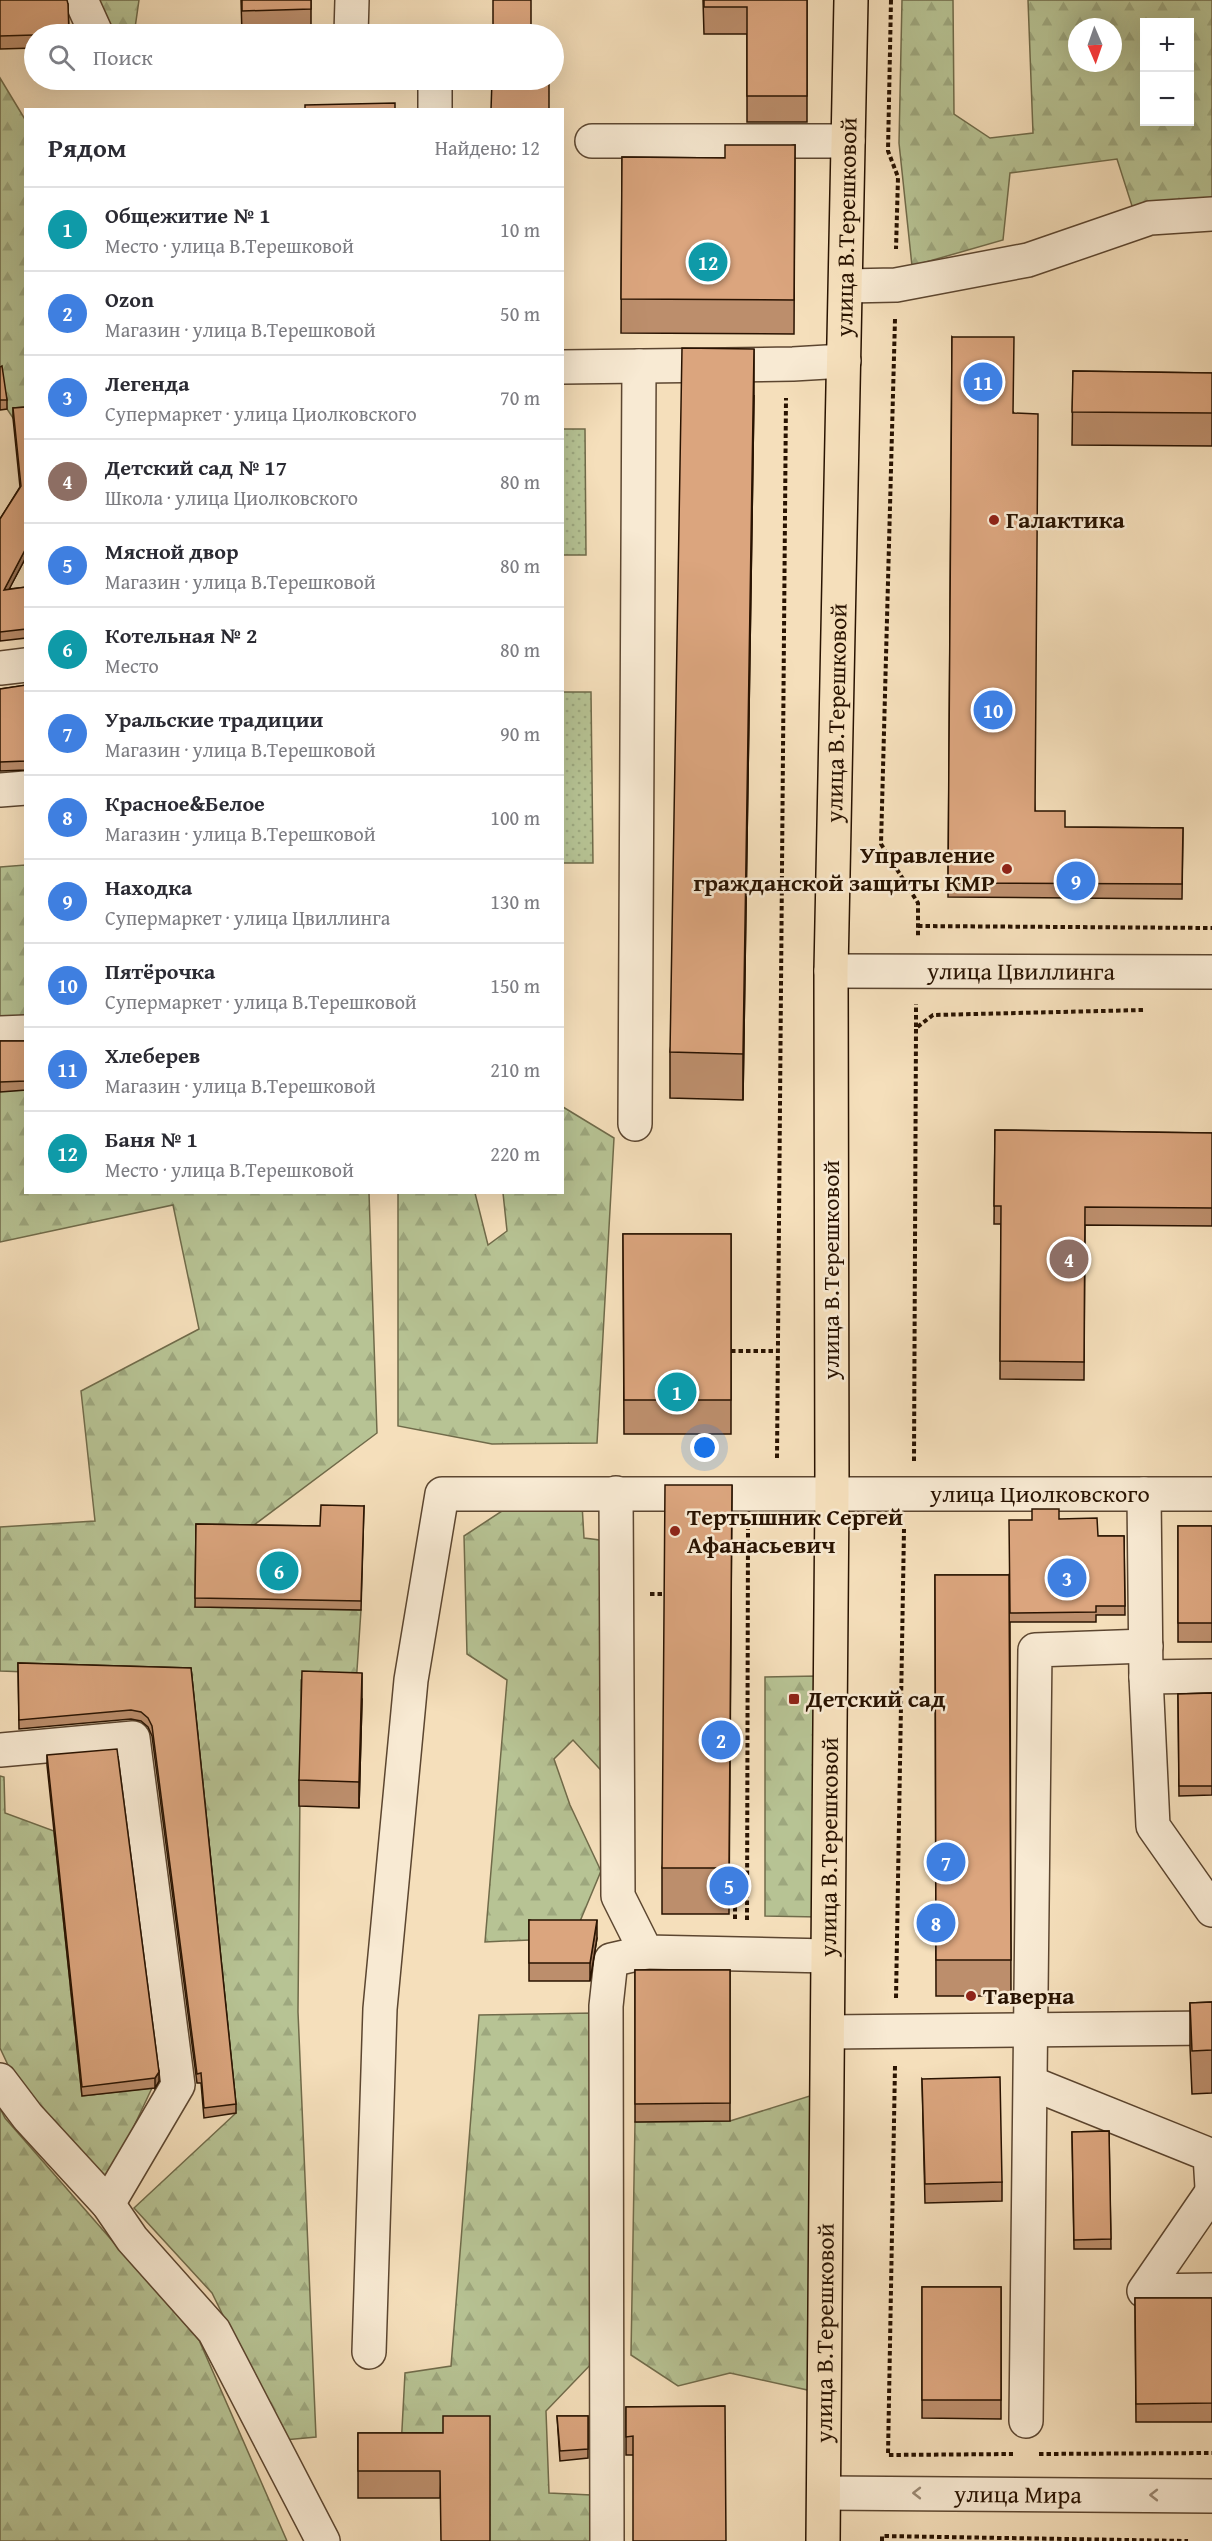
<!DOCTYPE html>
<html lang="ru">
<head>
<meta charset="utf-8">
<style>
  body { margin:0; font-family:"Gentium Book Plus",serif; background:#f7f7f7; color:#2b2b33 }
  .controls { position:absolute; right:18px; top:18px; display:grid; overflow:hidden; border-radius:0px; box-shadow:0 6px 24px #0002 }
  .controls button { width:54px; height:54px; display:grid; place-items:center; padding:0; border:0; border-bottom:2px solid #e1e1e2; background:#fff; color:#2b2b33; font:30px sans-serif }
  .compass { position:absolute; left:1068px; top:18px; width:54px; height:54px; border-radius:50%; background:#fff; box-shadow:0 6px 24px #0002; rotate:178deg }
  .you { position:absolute; left:705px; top:1448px; width:21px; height:21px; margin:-15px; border:4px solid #fff; border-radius:50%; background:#1a73e8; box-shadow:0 0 0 9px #1a73e833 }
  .badge { display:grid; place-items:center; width:39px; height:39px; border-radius:50%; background:#0f766e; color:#fff; font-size:20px; font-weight:700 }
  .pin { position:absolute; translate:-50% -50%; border:3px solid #fff; box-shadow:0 2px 6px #0006 }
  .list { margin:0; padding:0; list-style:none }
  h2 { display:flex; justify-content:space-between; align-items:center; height:78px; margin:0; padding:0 24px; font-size:26px }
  h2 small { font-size:20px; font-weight:400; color:#7c7c81 }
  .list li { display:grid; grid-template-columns:39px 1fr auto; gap:18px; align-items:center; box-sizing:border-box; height:84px; padding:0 24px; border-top:2px solid #e1e1e2 }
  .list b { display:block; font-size:22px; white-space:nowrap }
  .list p { margin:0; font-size:20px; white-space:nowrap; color:#7c7c81 }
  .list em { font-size:20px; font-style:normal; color:#7c7c81 }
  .icon { flex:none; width:33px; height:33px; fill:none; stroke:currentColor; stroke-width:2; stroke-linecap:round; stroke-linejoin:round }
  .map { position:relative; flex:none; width:1212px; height:2541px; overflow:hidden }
  .search { position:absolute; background:#fff; box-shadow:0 6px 24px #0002; left:24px; top:24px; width:540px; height:66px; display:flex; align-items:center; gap:15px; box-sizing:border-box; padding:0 21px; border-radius:33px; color:#7c7c81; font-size:22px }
  .panel { position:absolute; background:#fff; box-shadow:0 6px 24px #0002; left:24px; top:108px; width:540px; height:1086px; border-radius:0px }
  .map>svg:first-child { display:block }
  .green { fill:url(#green-dots); stroke:#706b4a; stroke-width:1.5 }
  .forest { fill:url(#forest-firs); stroke:#706b4a; stroke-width:1.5; fill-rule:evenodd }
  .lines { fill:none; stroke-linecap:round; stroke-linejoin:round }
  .minor-casing { stroke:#5c4630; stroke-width:36 }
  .major-casing { stroke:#291301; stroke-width:36 }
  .path { stroke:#291301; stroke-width:4; stroke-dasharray:4.5 3; stroke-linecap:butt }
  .minor { stroke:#f8ead3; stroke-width:33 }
  .major { stroke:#f5dfbb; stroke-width:33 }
  .wall { fill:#bc8e6c; stroke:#291301; stroke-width:1.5 }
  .shaded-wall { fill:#997458; stroke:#291301; stroke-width:1.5 }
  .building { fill:#dba57e; stroke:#291301; stroke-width:1.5 }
  .oneway { stroke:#9b8974 }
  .poi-dot { fill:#8f2418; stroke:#f8ead3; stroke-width:2 }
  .labels { text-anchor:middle; stroke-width:5; stroke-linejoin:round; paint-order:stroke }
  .street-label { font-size:24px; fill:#291301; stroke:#f8ead3 }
  .poi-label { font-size:24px; font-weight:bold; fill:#291301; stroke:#f8ead3; text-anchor:start }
</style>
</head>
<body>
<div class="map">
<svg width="1212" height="2541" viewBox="0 0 1212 2541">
  <defs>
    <pattern id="green-dots" width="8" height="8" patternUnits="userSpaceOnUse" patternTransform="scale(1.5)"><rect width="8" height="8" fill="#b7c394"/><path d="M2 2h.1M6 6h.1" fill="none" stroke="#9da77e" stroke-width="1.8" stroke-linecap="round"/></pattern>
    <pattern id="forest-firs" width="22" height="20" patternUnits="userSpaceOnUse" patternTransform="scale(1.5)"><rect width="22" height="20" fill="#b7c394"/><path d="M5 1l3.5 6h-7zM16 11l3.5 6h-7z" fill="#9da77e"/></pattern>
  </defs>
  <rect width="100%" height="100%" fill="#f5dfbb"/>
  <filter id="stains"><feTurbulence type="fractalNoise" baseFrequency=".00333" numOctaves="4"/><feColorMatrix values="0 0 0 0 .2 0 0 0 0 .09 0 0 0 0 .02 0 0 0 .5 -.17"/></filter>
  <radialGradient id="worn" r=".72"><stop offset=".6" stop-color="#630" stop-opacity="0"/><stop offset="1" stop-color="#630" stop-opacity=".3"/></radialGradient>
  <g class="green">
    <polygon points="562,429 585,429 586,555 563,555"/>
    <polygon points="563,692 591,692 593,863 563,863"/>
  </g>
  <g class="forest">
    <polygon points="87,0 139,0 135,28 102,31"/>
    <path d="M902 0H953L954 114 990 138 1033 133 1028 0H1212V200L1133 209 1117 159 1010 173 1003 240 912 266 899 143ZM1144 22H1190V122H1144ZM1077 27H1113V63H1077Z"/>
    <polygon points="0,78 26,121 26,416 13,418 7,409 0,376"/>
    <polygon points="25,865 25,1017 0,1018 0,867"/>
    <polygon points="25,1090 26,1192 369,1193 377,1433 242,1534 195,1607 361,1610 356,1685 301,1680 298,2012 316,2437 284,2440 212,2293 134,2208 236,2113 191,1678 0,1671 0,1527 95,1521 81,1391 199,1329 173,1205 0,1242 0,1091"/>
    <polygon points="563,1107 614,1138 597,1443 492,1444 398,1426 398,1193 475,1193 488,1245 507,1231 503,1193 562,1192"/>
    <polygon points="582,1504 584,1538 608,1541 610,1780 573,1740 554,1759 570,1805 601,1871 573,1938 485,1942 507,1680 467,1654 464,1536 505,1509"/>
    <polygon points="817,1676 819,1917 765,1916 765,1677"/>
    <polygon points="0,1776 4,1777 5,1813 54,1831 82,2096 152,2088 108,2181 16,2082 0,2048"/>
    <polygon points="594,2013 595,2360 546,2411 549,2493 591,2495 593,2541 490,2541 401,2448 405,2373 451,2366 479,2015"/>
    <polygon points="813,2095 812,2391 730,2373 678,2386 631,2355 635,2122 730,2121"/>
    <polygon points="0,2108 5,2118 199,2340 287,2541 0,2541"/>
  </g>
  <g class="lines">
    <defs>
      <g id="minor">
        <polyline points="81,0 96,33"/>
        <polyline points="351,34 352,0"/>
        <polyline points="435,80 435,110"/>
        <polyline points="592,141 848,141"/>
        <polyline points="846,286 896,285 1028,260 1150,218 1212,214"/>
        <polyline points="562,367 793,364 844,361"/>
        <polyline points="0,668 26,665"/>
        <polyline points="0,790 26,788"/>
        <path id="s1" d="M831 971 1212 972"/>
        <polyline points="0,1033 26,1032"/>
        <polyline points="635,1124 639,366"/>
        <polyline points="616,1493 618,1896 646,1952 828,1956"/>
        <polyline points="1144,1494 1146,1677 1212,1676"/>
        <polyline points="1146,1677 1153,1826 1212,1910"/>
        <polyline points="0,1750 133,1738 178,2085 108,2204"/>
        <polyline points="828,2032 1212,2028"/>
        <polyline points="0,2080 28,2117 108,2204 132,2239 214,2331 323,2541"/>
        <polyline points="1031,2083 1210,2155 1212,2188"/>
        <polyline points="1212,2192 1144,2291 1212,2290"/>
        <path id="s2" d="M369 2352 380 2009 411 1680 442 1494H1212"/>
        <polyline points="1026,2421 1035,1650 1146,1646"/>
        <path id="s3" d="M824 2493 1212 2496"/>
        <polyline points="607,2541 606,2006 611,1960 646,1952"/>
      </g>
      <g id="major">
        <path id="s4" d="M823 2541 832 1493 831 971 851 0"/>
      </g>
    </defs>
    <use href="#minor" class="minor-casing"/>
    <use href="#major" class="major-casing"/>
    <g class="path">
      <polyline points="891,0 888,151 898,177 896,249"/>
      <polyline points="895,319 881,844 918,903 918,937"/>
      <polyline points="918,926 1212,928"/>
      <polyline points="916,1027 916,1004"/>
      <polyline points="731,1351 778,1351"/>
      <polyline points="777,1458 786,398"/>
      <polyline points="914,1461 916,1028 933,1015 1143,1010"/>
      <polyline points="650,1594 664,1594"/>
      <polyline points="729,1886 747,1886"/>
      <polyline points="735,1919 735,1886"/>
      <polyline points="747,1920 748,1529"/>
      <polyline points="896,1998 904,1529"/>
      <polyline points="895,2066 888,2455 1013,2454"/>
      <polyline points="1039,2454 1212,2453"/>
      <polyline points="882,2541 882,2536 1188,2541"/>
    </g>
    <use href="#minor" class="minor"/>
    <use href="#major" class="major"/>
  </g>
  <g class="wall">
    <polygon points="0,0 68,4 69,34 34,34 34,48 0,49"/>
    <polygon points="241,0 311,0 311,34 242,34"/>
    <polygon points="703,0 807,0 807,122 747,122 747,34 704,34"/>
    <polygon points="795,145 794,334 621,333 622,157 725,158"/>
    <polygon points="952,337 1014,413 1035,811 1065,827 1183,828 1182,899 948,897"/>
    <polygon points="0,367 7,400 7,409 0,410"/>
    <polygon points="1073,371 1212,373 1212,446 1072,445"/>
    <polygon points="754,395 743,1100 670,1098 670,1052"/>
    <polygon points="26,407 26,557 9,589 26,587 26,638 0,641 0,519 20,487 13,418 13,408"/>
    <polygon points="26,685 26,770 0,771 0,689"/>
    <polygon points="0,1041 26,1041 26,1090 0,1092"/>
    <polygon points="995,1130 1212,1133 1212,1226 1085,1225 1084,1380 1000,1379 1001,1224 994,1224"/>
    <polygon points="623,1234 731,1234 731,1434 624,1434"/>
    <polygon points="732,1485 729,1914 662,1914 662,1868"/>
    <polygon points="364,1506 361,1610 195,1607 196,1524 320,1526"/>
    <polygon points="1059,1519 1098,1536 1124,1536 1125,1615 1096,1615 1096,1622 1010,1622 1011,1996 936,1996 935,1575 1009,1575 1032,1520"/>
    <rect x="1178" y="1526" width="34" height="116"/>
    <polygon points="18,1663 191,1668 236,2104 236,2113 204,2118 201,2083 197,2083 152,1736 148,1727 141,1721 131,1719 19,1729"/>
    <polygon points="1212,1693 1212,1795 1179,1796 1178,1694"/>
    <polygon points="362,1700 359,1808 299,1806 299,1780"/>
    <polygon points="47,1755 159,2081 155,2088 82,2096 47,1765"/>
    <polygon points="529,1920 597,1938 590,1981 529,1981"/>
    <polygon points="635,1970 730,1970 730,2121 635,2122"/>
    <polygon points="1212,2002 1212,2093 1192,2094 1190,2047 1190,2003"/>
    <polygon points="922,2079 1002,2182 1002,2201 925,2203"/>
    <polygon points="1109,2131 1111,2249 1074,2249 1072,2132"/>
    <polygon points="922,2287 1001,2287 1001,2419 922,2418"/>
    <polygon points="1135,2298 1212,2298 1212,2422 1136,2422"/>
    <polygon points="725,2406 633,2455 626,2455 626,2407"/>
    <polygon points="557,2416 588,2416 588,2458 560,2461"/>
    <polygon points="358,2433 443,2433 440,2498 358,2498"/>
  </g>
  <g class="shaded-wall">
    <polygon points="754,349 754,395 743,1100 743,1054"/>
    <polygon points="26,548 26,557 4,599 4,590"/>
    <polygon points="362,1673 362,1700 359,1808 359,1782"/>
    <polygon points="597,1920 597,1938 590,1981 590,1963"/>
    <polygon points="159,2072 159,2081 155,2088 155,2078"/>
  </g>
  <g class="building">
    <polygon points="0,0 67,0 68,4 69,34 0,36"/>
    <polygon points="242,0 311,0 311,9 242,11"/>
    <rect x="493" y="0" width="38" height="34"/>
    <polygon points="704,0 807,0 807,96 747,96 747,7 704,7"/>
    <polygon points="492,80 549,80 549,110 491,110"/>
    <polygon points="395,103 395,110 305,110 305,105"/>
    <polygon points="725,145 795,145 794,300 621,299 622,157 725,158"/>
    <polygon points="952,337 1014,337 1013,413 1038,414 1035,811 1065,811 1065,827 1183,828 1182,884 948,883"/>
    <polygon points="682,348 754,349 743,1054 670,1052"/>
    <polygon points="2,366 7,400 0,400 0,367"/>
    <polygon points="1073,371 1212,373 1212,413 1072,412"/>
    <polygon points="26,407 26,548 4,590 26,587 26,629 0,632 0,519 21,486 13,408"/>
    <polygon points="26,685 26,761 0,762 0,689"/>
    <polygon points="0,1041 26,1041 26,1081 0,1082"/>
    <polygon points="995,1130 1212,1133 1212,1208 1085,1207 1084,1362 1000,1361 1001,1206 994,1206"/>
    <polygon points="623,1234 731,1234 731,1400 624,1400"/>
    <polygon points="665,1485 732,1485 729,1868 662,1868"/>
    <polygon points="321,1505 364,1506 361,1601 195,1598 196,1524 320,1526"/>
    <polygon points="1032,1509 1059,1509 1059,1519 1097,1518 1098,1536 1124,1536 1125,1606 1096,1606 1096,1612 1010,1613 1009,1520 1032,1520"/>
    <rect x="1178" y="1526" width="34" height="97"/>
    <polygon points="935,1575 1009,1575 1011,1960 936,1960"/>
    <polygon points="18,1663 191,1668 236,2104 204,2108 201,2073 197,2074 152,1726 148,1718 141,1712 131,1710 19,1720"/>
    <polygon points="302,1671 362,1673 359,1782 299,1780"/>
    <polygon points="1212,1693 1212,1786 1179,1786 1178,1694"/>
    <polygon points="117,1749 159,2072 155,2078 82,2087 47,1755"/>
    <polygon points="529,1920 597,1920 590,1963 529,1963"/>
    <polygon points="635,1970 730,1970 730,2103 635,2104"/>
    <polygon points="1212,2002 1212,2050 1192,2051 1190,2003"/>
    <polygon points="1000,2077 1002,2182 925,2184 922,2079"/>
    <polygon points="1109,2131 1111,2239 1074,2240 1072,2132"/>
    <rect x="922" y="2287" width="79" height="113"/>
    <polygon points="1135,2298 1212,2298 1212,2403 1136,2404"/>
    <polygon points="725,2406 726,2541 633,2541 633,2436 626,2437 626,2407"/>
    <polygon points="443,2416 490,2416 490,2541 441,2541 440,2471 358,2471 358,2433 443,2433"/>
    <polygon points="557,2416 588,2416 588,2449 560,2451"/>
  </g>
  <defs><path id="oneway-chevron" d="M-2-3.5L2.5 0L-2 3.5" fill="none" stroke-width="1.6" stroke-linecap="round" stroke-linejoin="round" transform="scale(1.5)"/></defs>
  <g class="oneway">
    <use href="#oneway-chevron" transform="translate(917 2493) rotate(-180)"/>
    <use href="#oneway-chevron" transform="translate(1154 2495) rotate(-180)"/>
  </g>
  <g class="poi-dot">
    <circle cx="994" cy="520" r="6"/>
    <circle cx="1007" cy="869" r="6"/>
    <circle cx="675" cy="1531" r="6"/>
    <rect x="788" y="1693" width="12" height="12" rx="3"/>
    <circle cx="971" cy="1996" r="6"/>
  </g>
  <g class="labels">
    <g class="street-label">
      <text dy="8" stroke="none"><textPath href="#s4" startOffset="2314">улица В.Терешковой</textPath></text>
      <text dy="8" stroke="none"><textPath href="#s4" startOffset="1828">улица В.Терешковой</textPath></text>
      <text dy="8" stroke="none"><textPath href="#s1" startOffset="190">улица Цвиллинга</textPath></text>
      <text transform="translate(831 1270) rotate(-90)" y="8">улица В.Терешковой</text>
      <text dy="8" stroke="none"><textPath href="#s2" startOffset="1460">улица Циолковского</textPath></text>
      <text dy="8" stroke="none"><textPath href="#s4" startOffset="694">улица В.Терешковой</textPath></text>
      <text dy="8" stroke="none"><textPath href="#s4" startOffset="208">улица В.Терешковой</textPath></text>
      <text dy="8" stroke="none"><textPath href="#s3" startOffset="194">улица Мира</textPath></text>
    </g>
    <g class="poi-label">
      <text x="1006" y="528">Галактика</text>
      <text x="995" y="863" text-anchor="end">Управление<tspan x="995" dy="28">гражданской защиты КМР</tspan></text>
      <text x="687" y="1525">Тертышник Сергей<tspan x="687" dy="28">Афанасьевич</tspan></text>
      <text x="806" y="1707">Детский сад</text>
      <text x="983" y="2004">Таверна</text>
    </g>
  </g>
  <rect width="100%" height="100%" filter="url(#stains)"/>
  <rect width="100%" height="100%" fill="url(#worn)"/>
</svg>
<div class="controls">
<button>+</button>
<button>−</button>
</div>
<svg class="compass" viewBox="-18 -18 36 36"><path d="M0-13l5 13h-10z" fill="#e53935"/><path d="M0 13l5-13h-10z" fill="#7c7c81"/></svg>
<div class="you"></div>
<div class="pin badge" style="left:677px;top:1392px;background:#0f9aa8">1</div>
<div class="pin badge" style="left:721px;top:1740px;background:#3f7fe0">2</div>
<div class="pin badge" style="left:1067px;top:1578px;background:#3f7fe0">3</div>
<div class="pin badge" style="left:1069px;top:1259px;background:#8d6e63">4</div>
<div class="pin badge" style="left:729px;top:1886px;background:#3f7fe0">5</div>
<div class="pin badge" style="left:279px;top:1571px;background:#0f9aa8">6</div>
<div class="pin badge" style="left:946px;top:1862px;background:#3f7fe0">7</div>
<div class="pin badge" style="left:936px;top:1923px;background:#3f7fe0">8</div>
<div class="pin badge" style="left:1076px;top:881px;background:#3f7fe0">9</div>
<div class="pin badge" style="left:993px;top:710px;background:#3f7fe0">10</div>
<div class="pin badge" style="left:983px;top:382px;background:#3f7fe0">11</div>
<div class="pin badge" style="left:708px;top:262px;background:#0f9aa8">12</div>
<div class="search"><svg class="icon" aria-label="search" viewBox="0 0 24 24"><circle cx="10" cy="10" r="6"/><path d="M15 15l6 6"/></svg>Поиск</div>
<section class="panel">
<h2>Рядом<small>Найдено: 12</small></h2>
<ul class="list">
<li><span class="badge" style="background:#0f9aa8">1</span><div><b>Общежитие № 1</b><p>Место · улица В.Терешковой</p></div><em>10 m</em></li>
<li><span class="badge" style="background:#3f7fe0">2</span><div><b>Ozon</b><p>Магазин · улица В.Терешковой</p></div><em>50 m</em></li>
<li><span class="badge" style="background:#3f7fe0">3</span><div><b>Легенда</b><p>Супермаркет · улица Циолковского</p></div><em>70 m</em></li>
<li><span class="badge" style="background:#8d6e63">4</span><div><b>Детский сад № 17</b><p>Школа · улица Циолковского</p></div><em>80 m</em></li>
<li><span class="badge" style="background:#3f7fe0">5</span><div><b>Мясной двор</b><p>Магазин · улица В.Терешковой</p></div><em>80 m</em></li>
<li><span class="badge" style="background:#0f9aa8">6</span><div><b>Котельная № 2</b><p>Место</p></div><em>80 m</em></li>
<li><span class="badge" style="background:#3f7fe0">7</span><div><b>Уральские традиции</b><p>Магазин · улица В.Терешковой</p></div><em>90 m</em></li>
<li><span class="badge" style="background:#3f7fe0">8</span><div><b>Красное&amp;Белое</b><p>Магазин · улица В.Терешковой</p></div><em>100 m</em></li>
<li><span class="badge" style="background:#3f7fe0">9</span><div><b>Находка</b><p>Супермаркет · улица Цвиллинга</p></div><em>130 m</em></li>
<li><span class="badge" style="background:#3f7fe0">10</span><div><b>Пятёрочка</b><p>Супермаркет · улица В.Терешковой</p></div><em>150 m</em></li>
<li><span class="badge" style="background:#3f7fe0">11</span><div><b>Хлеберев</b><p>Магазин · улица В.Терешковой</p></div><em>210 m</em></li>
<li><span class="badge" style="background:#0f9aa8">12</span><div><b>Баня № 1</b><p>Место · улица В.Терешковой</p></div><em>220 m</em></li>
</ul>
</section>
</div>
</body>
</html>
